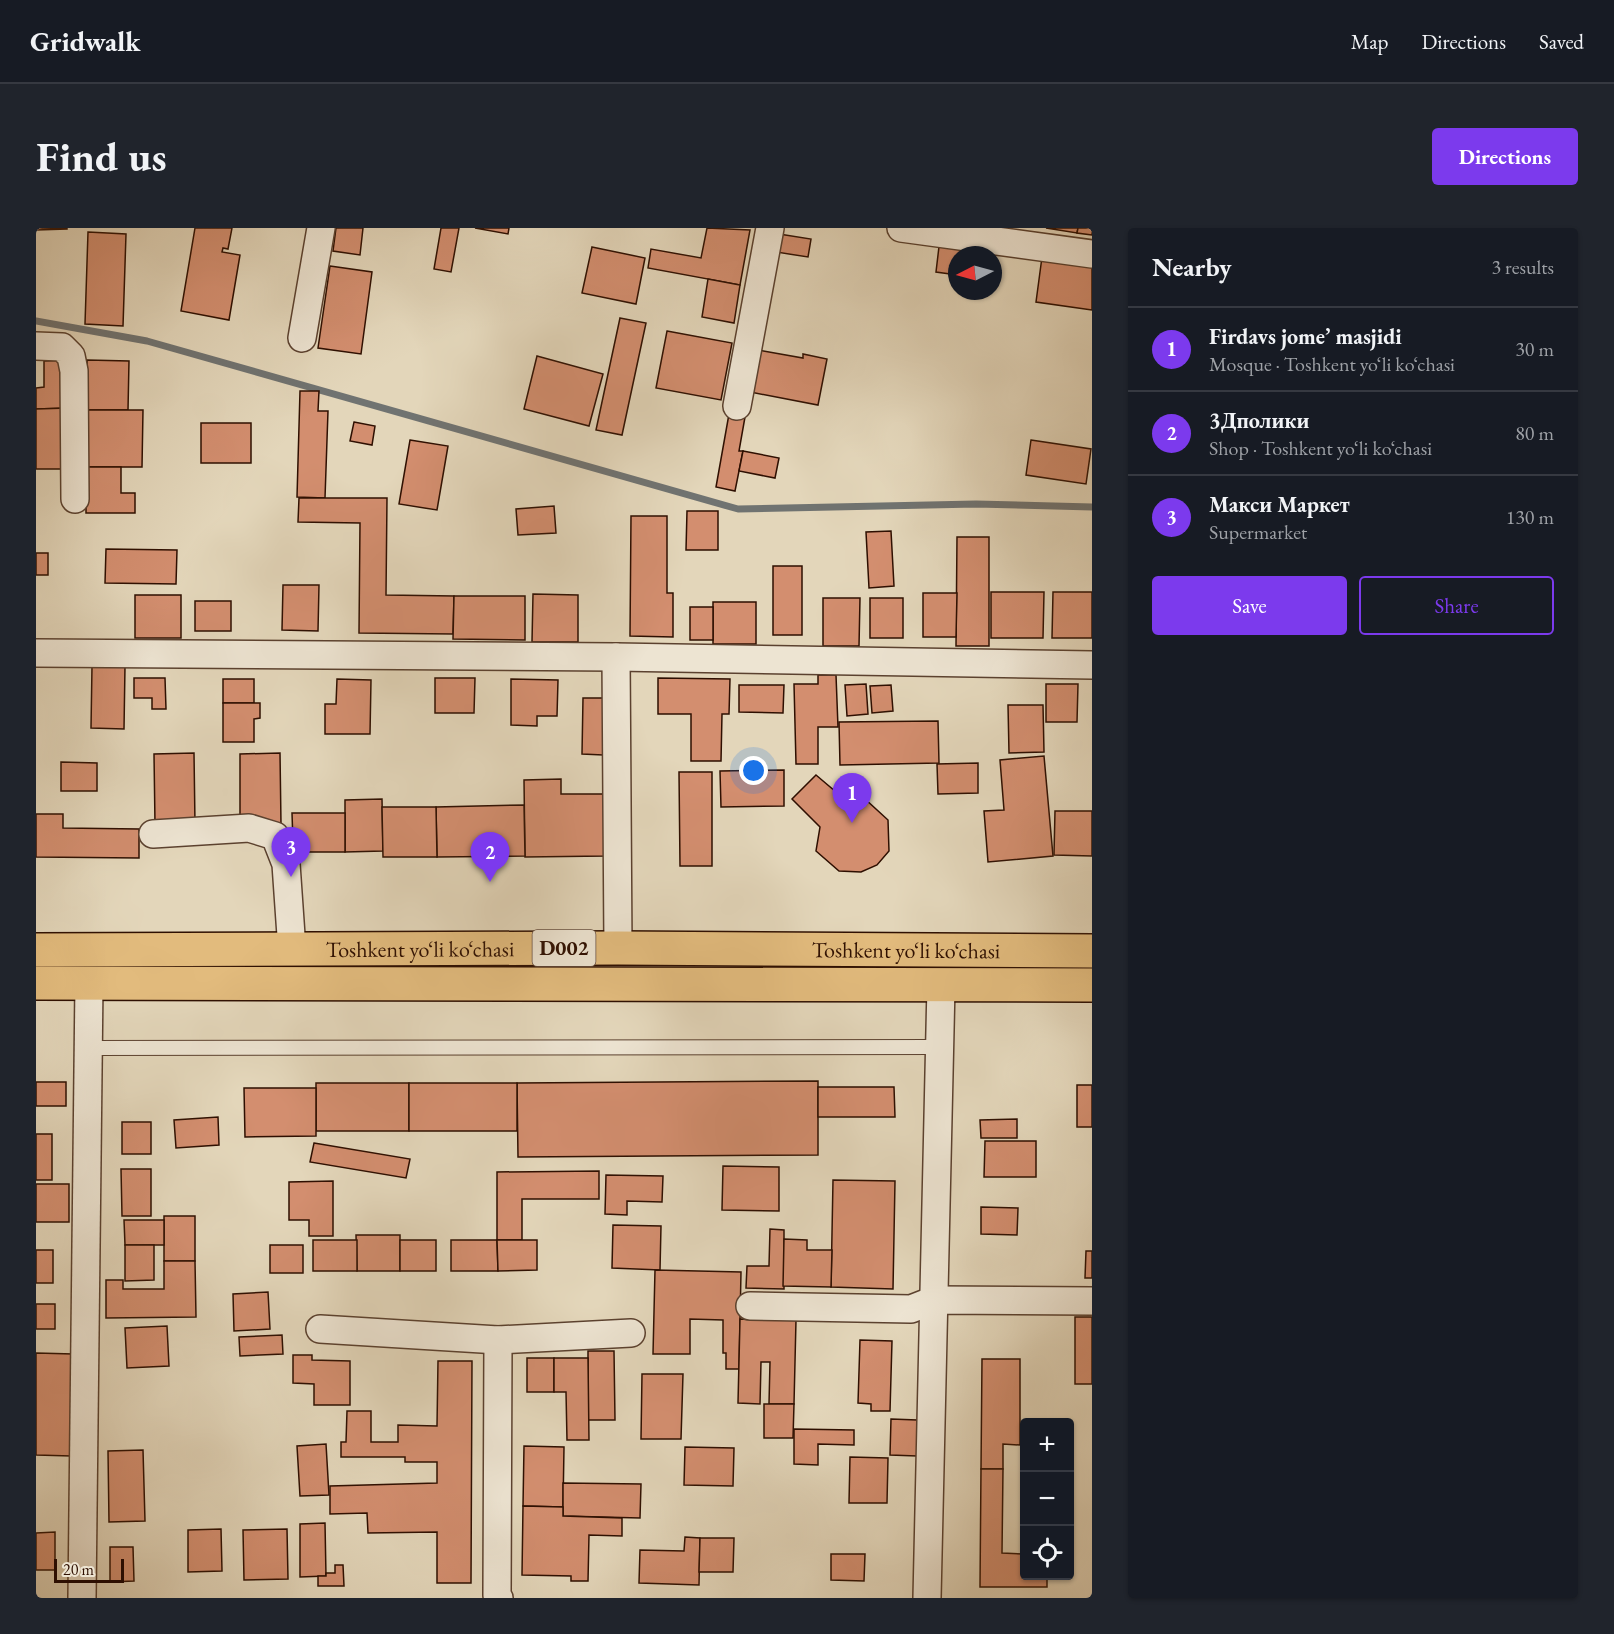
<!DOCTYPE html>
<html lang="en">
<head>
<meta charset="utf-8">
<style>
  body { margin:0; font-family:"EB Garamond",serif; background:#20242c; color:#f1f3f6 }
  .controls { position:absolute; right:18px; bottom:18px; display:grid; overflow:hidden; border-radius:6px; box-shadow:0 2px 4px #0004 }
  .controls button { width:54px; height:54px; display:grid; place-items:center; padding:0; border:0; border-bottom:2px solid #363941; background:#171b24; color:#f1f3f6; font:30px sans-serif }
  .compass { position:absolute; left:912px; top:18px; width:54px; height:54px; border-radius:50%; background:#171b24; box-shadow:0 2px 4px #0004; rotate:264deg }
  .scale { position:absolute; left:18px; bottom:15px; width:70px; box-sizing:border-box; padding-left:6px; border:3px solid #2e0f01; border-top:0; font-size:16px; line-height:21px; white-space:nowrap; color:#2e0f01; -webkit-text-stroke:4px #ede4d2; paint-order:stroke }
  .you { position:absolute; left:718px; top:543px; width:21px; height:21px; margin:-15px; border:4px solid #fff; border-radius:50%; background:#1a73e8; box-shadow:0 0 0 9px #1a73e833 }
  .badge { display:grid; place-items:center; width:39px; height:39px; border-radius:50%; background:#7c3aed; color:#fff; font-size:20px; font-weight:700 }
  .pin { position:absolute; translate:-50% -50px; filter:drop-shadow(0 2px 3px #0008) }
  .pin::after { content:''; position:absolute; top:32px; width:21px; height:18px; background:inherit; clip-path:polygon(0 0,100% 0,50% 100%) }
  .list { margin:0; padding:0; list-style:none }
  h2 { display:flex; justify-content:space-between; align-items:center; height:78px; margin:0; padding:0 24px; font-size:26px }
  h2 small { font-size:20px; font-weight:400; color:#9ea1a6 }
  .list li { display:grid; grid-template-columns:39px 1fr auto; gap:18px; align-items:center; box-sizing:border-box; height:84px; padding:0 24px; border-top:2px solid #363941 }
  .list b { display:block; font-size:22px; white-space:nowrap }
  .list p { margin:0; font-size:20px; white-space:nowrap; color:#9ea1a6 }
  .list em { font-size:20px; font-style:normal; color:#9ea1a6 }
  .actions { display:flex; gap:12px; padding:18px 24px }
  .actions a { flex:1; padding:14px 0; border:2px solid #7c3aed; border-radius:6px; text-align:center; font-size:21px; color:#7c3aed }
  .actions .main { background:#7c3aed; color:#fff }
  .icon { flex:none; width:33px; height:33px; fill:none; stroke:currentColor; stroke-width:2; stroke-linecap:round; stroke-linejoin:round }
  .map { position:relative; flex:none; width:1056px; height:1370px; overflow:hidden; border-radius:6px }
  header { display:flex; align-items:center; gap:36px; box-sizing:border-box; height:84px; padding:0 30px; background:#171b24; border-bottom:2px solid #363941 }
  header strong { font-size:28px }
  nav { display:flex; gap:33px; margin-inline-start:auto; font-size:21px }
  .intro { display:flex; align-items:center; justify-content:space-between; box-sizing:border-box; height:144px; padding:0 36px }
  h1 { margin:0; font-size:42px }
  .button { padding:15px 27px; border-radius:6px; background:#7c3aed; color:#fff; font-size:21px; font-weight:700 }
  main { display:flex; gap:36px; padding:0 36px }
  aside { flex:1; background:#171b24; border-radius:6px; box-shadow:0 2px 4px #0004 }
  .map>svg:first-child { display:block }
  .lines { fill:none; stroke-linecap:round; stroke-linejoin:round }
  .stream { stroke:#707371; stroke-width:7 }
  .building { fill:#d38e6f; stroke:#2e0f01; stroke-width:1.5 }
  .lane-casing { stroke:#5b412f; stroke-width:16 }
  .street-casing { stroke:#5b412f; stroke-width:30 }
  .highway-casing { stroke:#2e0f01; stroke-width:36 }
  .lane { stroke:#ede4d2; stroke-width:14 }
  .street { stroke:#ede4d2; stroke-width:27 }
  .highway { stroke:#e2bb7d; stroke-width:33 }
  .labels { text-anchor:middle; stroke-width:6; stroke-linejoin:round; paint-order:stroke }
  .shield { fill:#ede4d2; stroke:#674f40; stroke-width:1.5 }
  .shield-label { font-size:21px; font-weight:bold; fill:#2e0f01 }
  .street-label { font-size:22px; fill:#2e0f01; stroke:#ede4d2 }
</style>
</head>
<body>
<header>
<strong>Gridwalk</strong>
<nav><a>Map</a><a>Directions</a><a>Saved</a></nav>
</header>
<div class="intro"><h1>Find us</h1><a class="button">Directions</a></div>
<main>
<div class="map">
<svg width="1056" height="1370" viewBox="0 0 1056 1370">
  <rect width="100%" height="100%" fill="#e3d6ba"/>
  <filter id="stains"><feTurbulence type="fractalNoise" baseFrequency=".00333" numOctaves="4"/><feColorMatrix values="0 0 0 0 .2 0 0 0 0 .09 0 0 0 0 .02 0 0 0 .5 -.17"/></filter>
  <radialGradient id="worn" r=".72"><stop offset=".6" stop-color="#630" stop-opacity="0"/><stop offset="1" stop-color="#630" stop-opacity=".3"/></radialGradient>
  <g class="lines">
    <polyline class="stream" points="0,93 111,113 702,281 940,276 1056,279"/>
  </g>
  <g class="building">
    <polygon points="0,0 31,0 31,1 0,2"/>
    <polygon points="159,0 196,0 192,21 187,20 186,24 204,27 193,92 145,83"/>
    <polygon points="300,0 327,0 324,27 297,23"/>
    <polygon points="405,0 423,0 415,44 398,41"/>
    <polygon points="439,0 473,0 472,6"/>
    <polygon points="671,0 714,2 704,57 612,40 615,21 665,30"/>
    <polygon points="1010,0 1042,0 1041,5"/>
    <polygon points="1042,0 1056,0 1056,7 1041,5"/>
    <polygon points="52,4 90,6 87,98 49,96"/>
    <polygon points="743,6 775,11 772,29 740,24"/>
    <polygon points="904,10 954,18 953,27 921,27 921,47 900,44"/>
    <polygon points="556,19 609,30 600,76 546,65"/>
    <polygon points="1006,29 1056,36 1056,82 1000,74"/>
    <polygon points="294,38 336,44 325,126 282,120"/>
    <polygon points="672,51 704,57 698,95 666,89"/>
    <polygon points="584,90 610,95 586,207 560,202"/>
    <polygon points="631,103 696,115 685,172 620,160"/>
    <polygon points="722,122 767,130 767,126 791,131 782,177 714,164"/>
    <polygon points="501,128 567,146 553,198 488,181"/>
    <polygon points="31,132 32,180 0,181 0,160 8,159 8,133"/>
    <polygon points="51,132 93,133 92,182 51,182"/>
    <polygon points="264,163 283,163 282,183 292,183 289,270 261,269"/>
    <polygon points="32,180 34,241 0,241 0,181"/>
    <polygon points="51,182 107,182 106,239 50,239"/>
    <polygon points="693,186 709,189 703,223 707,223 699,263 680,259"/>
    <polygon points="318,194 339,198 336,217 314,213"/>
    <rect x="165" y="195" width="50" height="40"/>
    <polygon points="374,212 412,218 401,282 363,276"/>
    <polygon points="995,212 1055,221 1050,256 990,247"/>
    <polygon points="707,223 743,230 739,250 703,243"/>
    <polygon points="50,239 85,239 85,265 99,265 99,285 50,285"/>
    <polygon points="263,270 351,270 350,367 418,368 417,406 323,405 324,295 262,294"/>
    <polygon points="518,278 520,305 482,307 480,281"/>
    <polygon points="651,283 682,283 682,322 650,322"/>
    <polygon points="595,288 631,288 631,365 637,365 637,409 594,408"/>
    <polygon points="855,303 858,358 833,360 830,304"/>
    <polygon points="921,309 953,309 953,418 920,418"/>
    <polygon points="70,321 141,322 140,356 69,355"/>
    <rect x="0" y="325" width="12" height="22"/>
    <rect x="737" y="338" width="29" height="69"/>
    <polygon points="247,357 283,357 282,403 246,402"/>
    <polygon points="955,364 1008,364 1007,410 955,410"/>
    <polygon points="1017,364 1056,364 1056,410 1016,410"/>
    <polygon points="887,365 921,365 920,409 887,409"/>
    <polygon points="497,366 542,367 542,414 496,414"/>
    <rect x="99" y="367" width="46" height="43"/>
    <polygon points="418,368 489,368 489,412 417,411"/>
    <polygon points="787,370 824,370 823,418 787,418"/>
    <rect x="834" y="370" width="33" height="40"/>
    <rect x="159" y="373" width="36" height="30"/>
    <rect x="677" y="374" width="43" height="42"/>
    <rect x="654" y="379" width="23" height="33"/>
    <polygon points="56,438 89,438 88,501 55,500"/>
    <polygon points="782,447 800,447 802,499 782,499 782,536 760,536 758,456 782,456"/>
    <polygon points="98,450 129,450 130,481 116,481 116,470 98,470"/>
    <polygon points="399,450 439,450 438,485 399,485"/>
    <polygon points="622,450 694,451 693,486 686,486 685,533 655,533 655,486 622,486"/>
    <rect x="187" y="451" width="31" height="24"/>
    <polygon points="301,451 335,452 334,506 289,506 289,476 300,476"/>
    <polygon points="475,451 522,452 521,488 501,488 501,498 475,497"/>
    <polygon points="830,456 832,486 811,488 809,457"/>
    <polygon points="1010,456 1042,456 1041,494 1010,494"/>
    <polygon points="703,457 748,457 747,485 703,484"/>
    <polygon points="855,457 857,483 836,485 834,458"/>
    <polygon points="547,470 568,470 567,527 546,526"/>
    <polygon points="187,475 224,475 224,490 218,491 218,514 187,514"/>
    <polygon points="972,477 1007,477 1008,524 973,525"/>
    <polygon points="902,493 903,535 804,537 803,494"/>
    <polygon points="158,525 159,596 119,596 118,526"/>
    <polygon points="244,525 245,596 204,596 204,526"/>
    <polygon points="1008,528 1017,628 952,634 948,583 968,582 964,532"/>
    <polygon points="25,534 61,535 61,563 25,563"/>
    <polygon points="942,535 942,565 902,566 901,536"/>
    <polygon points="748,542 748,578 685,579 684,543"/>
    <polygon points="643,544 676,544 676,638 644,638"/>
    <polygon points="780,547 806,569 829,571 852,592 853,623 841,637 825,644 803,643 780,623 784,599 756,571"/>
    <polygon points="525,551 525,566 568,566 569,628 489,629 488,552"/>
    <polygon points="346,571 347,623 309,624 309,572"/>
    <polygon points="488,577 489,628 401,629 400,579"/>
    <polygon points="346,579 400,579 401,629 347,629"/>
    <polygon points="1019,583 1056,583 1056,628 1018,627"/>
    <polygon points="256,585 309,585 309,624 266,624 257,615"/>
    <polygon points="0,586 27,586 27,600 103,601 103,630 0,629"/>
    <polygon points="782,853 782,927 482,929 481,855"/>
    <rect x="0" y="854" width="30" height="24"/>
    <rect x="280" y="855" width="93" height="48"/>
    <rect x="373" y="855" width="108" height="48"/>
    <rect x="1041" y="857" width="15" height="42"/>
    <polygon points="782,859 858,859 859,889 782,889"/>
    <polygon points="208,860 280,860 280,908 209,909"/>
    <polygon points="182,889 183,917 140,920 138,892"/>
    <polygon points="981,891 981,910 945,910 944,892"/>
    <rect x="86" y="894" width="29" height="32"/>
    <rect x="0" y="906" width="16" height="46"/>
    <polygon points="949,913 1000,913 1000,949 948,949"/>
    <polygon points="278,915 374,931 370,950 274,934"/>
    <polygon points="687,938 743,939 743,983 686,982"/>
    <polygon points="85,941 115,941 115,988 86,988"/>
    <polygon points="563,943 563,971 486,971 486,1012 461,1012 461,944"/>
    <polygon points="570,947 627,948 626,974 591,973 591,987 569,986"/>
    <polygon points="797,952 859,953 857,1061 795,1059"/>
    <polygon points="297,953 297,1008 273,1008 273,992 253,992 253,954"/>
    <rect x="0" y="956" width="33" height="38"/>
    <polygon points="945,979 982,980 981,1007 945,1006"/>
    <rect x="128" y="988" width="31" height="45"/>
    <polygon points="88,992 128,992 128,1017 89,1017"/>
    <polygon points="577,997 625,998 624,1042 576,1040"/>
    <polygon points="734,1001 748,1002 748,1061 710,1060 711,1038 733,1038"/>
    <polygon points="320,1007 364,1007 364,1043 321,1043"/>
    <polygon points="748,1011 771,1012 771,1022 796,1022 795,1059 747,1058"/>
    <rect x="277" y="1012" width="44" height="31"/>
    <rect x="364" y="1012" width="36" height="31"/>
    <polygon points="415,1012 461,1012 462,1043 415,1043"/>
    <polygon points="461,1012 501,1012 501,1042 462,1043"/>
    <polygon points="89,1017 118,1017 118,1052 89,1053"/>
    <rect x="234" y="1017" width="33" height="28"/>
    <rect x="0" y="1022" width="17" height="33"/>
    <polygon points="1050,1023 1056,1023 1056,1050 1049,1050"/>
    <polygon points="128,1033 159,1033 160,1089 70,1090 70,1052 87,1052 87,1061 128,1061"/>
    <polygon points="619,1042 705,1044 703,1141 690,1141 690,1125 687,1125 687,1092 654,1091 654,1126 617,1126"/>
    <polygon points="232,1064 234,1101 198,1103 197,1066"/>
    <rect x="0" y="1076" width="19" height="25"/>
    <rect x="1039" y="1089" width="17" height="67"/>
    <polygon points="704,1091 760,1092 758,1176 733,1176 734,1134 725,1134 724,1176 702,1175"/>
    <polygon points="131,1098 133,1138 91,1140 89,1100"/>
    <polygon points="246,1107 247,1126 204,1128 203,1109"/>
    <polygon points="824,1112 856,1113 854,1183 835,1183 835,1176 822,1175"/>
    <polygon points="552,1123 578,1123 579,1192 552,1192"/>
    <polygon points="0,1125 37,1126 35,1228 0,1227"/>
    <polygon points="257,1127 276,1127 276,1132 314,1133 314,1177 278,1177 278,1156 257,1155"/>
    <rect x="491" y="1130" width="27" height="34"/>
    <polygon points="518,1130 552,1130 553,1212 531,1212 530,1164 518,1164"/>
    <polygon points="946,1131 984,1131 984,1217 967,1216 967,1241 945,1241"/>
    <polygon points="402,1133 436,1133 435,1355 401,1355 401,1304 332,1305 331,1285 294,1286 294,1258 401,1255 401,1234 369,1234 369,1229 305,1229 305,1214 310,1214 311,1183 335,1183 335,1214 362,1214 362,1197 401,1198"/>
    <polygon points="606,1146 647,1146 645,1211 605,1211"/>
    <polygon points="728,1176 758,1176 757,1210 728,1210"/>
    <polygon points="855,1191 881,1192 881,1228 854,1227"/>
    <polygon points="758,1201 818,1202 818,1217 782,1216 782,1237 758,1236"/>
    <polygon points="290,1216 293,1267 264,1268 261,1218"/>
    <polygon points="488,1218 528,1219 527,1279 487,1278"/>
    <polygon points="649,1219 698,1220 697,1258 648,1257"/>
    <polygon points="107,1222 109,1293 73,1294 72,1223"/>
    <polygon points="814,1229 852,1230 851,1275 813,1275"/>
    <polygon points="945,1241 967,1241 966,1325 988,1326 988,1348 1011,1348 1011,1359 944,1359"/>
    <polygon points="527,1255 605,1256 604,1290 527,1288"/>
    <polygon points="487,1278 527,1279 527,1288 586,1290 586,1308 553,1307 552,1353 535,1353 535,1348 486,1347"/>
    <polygon points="289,1295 290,1348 264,1349 264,1296"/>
    <polygon points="185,1301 186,1343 152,1344 152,1302"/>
    <polygon points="251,1301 252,1351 208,1352 207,1302"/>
    <polygon points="19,1304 19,1342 0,1342 0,1305"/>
    <polygon points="649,1309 664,1310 663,1357 603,1355 604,1322 648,1323"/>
    <polygon points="664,1310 698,1310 697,1344 663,1344"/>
    <polygon points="74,1319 97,1319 98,1353 74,1354"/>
    <polygon points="795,1326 829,1326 828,1353 795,1352"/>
    <polygon points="299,1337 307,1337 308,1358 282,1358 282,1348 290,1348 290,1345 299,1345"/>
  </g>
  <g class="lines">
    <defs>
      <polyline id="lane" points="52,820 904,819"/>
      <g id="street">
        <polyline points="865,0 1056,26"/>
        <polyline points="266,110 285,0"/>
        <polyline points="0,118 26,119 35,128 38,143 39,271"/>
        <polyline points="701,178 734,0"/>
        <polyline points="0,425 580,429 1056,437"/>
        <polyline points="580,429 582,720"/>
        <polyline points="117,606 213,600 239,608 250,636 256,722"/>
        <polyline points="714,1078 875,1081 898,1072 1056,1073"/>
        <polyline points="284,1101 462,1112 595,1105"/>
        <polyline points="462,1112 461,1367 463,1370"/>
        <polyline points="46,1370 53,755"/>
        <polyline points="891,1370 905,758"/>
      </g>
      <g id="highway">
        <path id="s1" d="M0 722 582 720 1056 723"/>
        <polyline points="0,755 1056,757"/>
      </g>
    </defs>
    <use href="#lane" class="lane-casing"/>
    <use href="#street" class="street-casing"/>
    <use href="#highway" class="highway-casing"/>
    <use href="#lane" class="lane"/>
    <use href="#street" class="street"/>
    <use href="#highway" class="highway"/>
  </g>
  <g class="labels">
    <rect class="shield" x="496.5" y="702" width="63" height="36" rx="4.5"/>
    <g class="shield-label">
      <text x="528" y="727">D002</text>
    </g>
    <g class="street-label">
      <text dy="8" stroke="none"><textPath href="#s1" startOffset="384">Toshkent yo‘li ko‘chasi</textPath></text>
      <text dy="8" stroke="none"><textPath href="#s1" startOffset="870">Toshkent yo‘li ko‘chasi</textPath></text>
    </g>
  </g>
  <rect width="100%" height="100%" filter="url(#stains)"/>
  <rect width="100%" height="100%" fill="url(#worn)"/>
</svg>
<div class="controls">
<button>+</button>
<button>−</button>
<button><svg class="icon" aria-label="locate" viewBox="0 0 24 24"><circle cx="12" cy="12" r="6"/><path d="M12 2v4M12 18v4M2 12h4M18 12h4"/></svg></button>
</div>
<svg class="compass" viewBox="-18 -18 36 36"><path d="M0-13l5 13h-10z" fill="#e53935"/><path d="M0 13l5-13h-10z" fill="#9ea1a6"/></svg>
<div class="scale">20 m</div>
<div class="you"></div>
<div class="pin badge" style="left:816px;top:595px">1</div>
<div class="pin badge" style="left:454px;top:654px">2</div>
<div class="pin badge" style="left:255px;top:649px">3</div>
</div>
<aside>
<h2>Nearby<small>3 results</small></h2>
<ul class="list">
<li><span class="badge">1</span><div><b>Firdavs jome’ masjidi</b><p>Mosque · Toshkent yo‘li ko‘chasi</p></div><em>30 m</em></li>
<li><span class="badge">2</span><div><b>3Дполики</b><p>Shop · Toshkent yo‘li ko‘chasi</p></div><em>80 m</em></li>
<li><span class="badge">3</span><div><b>Макси Маркет</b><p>Supermarket</p></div><em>130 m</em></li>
</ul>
<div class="actions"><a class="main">Save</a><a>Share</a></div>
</aside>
</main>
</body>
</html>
